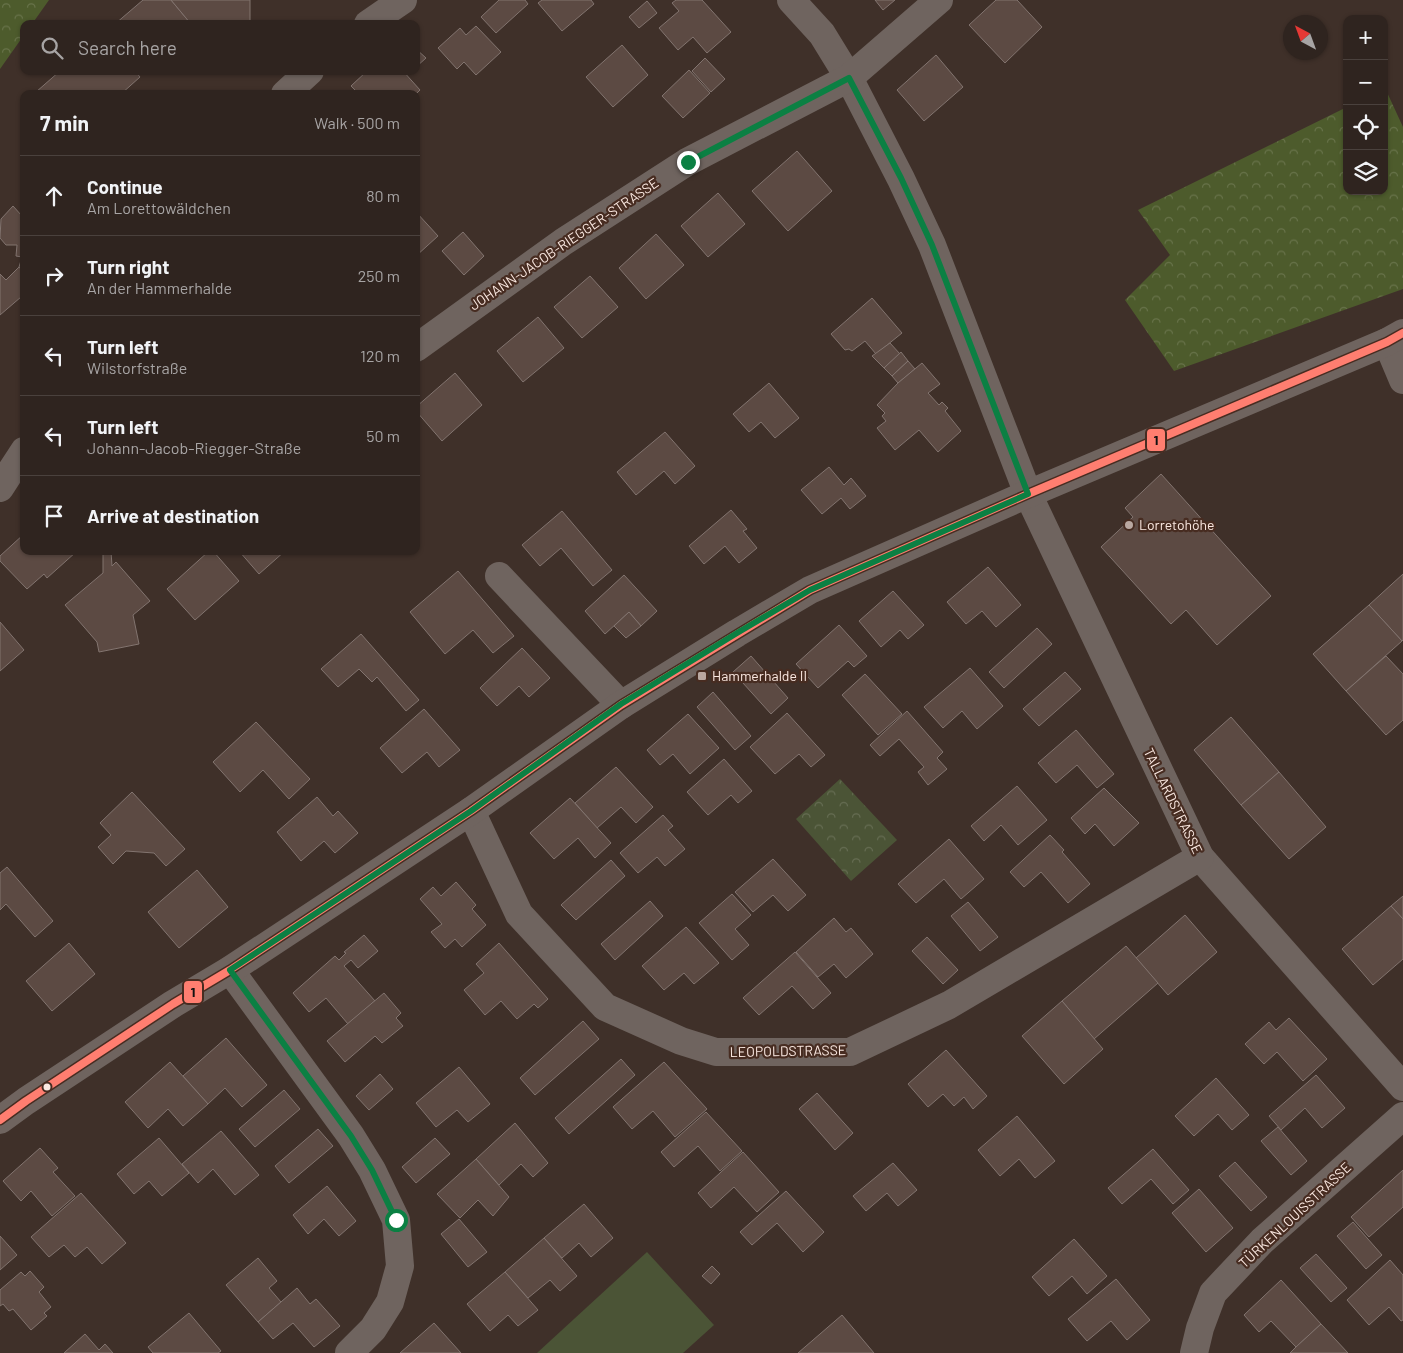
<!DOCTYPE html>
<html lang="en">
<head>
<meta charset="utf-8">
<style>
  body { margin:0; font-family:Barlow,sans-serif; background:#372c28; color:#f1f3f6 }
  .controls { position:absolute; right:15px; top:15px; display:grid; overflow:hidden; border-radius:10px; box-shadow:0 1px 4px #0004 }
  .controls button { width:45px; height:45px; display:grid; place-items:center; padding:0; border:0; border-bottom:1px solid #4a413d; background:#2f241f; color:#f1f3f6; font:25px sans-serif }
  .compass { position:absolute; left:1283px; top:15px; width:45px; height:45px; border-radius:50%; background:#2f241f; box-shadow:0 1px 4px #0004; rotate:319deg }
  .stop { position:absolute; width:15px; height:15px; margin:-11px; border:4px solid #0b8043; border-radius:50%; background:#fff }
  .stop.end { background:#0b8043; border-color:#fff; box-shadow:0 1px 5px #0008 }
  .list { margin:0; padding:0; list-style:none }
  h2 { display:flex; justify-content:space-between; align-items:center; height:65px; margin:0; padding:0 20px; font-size:21px }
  h2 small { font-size:16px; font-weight:400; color:#a7a4a4 }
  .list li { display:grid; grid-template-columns:32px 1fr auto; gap:15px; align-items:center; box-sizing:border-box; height:80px; padding:0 20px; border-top:1px solid #4a413d }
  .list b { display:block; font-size:19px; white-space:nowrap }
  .list p { margin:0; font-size:16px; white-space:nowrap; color:#a7a4a4 }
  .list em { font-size:16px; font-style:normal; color:#a7a4a4 }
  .icon { flex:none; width:28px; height:28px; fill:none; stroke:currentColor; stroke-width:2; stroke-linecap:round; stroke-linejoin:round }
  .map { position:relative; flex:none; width:1403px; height:1353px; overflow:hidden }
  .search { position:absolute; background:#2f241f; box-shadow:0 1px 4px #0004; left:20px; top:20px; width:400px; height:55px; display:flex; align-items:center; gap:12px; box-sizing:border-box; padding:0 18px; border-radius:10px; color:#a7a4a4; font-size:19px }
  .panel { position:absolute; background:#2f241f; box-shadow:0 1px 4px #0004; left:20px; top:90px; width:400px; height:465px; border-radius:10px }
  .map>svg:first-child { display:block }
  .green { fill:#4b5436 }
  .forest { fill:url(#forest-crowns) }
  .park { fill:url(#park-crowns) }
  .building { fill:#5c4a43; stroke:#82746f }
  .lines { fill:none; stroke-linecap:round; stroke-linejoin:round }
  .minor { stroke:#6f645f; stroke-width:28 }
  .bus-1-casing { stroke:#472c21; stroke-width:11 }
  .bus-1 { stroke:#ff7e70; stroke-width:8 }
  .route { stroke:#0b8043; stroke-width:6 }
  .poi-dot { fill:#b9a8a1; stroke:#472c21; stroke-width:2 }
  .bus-dot { fill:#fae8e1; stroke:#472c21; stroke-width:2 }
  .labels { text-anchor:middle; stroke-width:4.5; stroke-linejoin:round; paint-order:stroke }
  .street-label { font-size:14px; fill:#fae8e1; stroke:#472c21 }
  .poi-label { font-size:14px; fill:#fae8e1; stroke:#472c21; text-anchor:start }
  .line-badge { stroke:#472c21; stroke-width:2 }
  .pale-badge-label { font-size:14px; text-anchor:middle; font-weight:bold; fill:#111 }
</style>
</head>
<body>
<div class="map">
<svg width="1403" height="1353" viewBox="0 0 1403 1353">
  <defs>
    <pattern id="forest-crowns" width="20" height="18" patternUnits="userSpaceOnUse" patternTransform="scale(1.25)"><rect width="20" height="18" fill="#4d5b2c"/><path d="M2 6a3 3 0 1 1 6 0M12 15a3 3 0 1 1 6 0" fill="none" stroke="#68734a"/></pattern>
    <pattern id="park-crowns" width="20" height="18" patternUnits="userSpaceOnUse" patternTransform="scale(1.25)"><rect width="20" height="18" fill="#4b5436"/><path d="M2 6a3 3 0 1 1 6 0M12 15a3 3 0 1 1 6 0" fill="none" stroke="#666d53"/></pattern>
  </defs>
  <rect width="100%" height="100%" fill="#3f3029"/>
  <polygon class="green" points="647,1252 714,1325 683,1353 537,1353"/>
  <g class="forest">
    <polygon points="0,0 49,0 32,24 24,24 24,35 0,69"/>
    <polygon points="1385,88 1403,127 1403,289 1174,371 1125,300 1170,255 1138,210 1347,107 1347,191 1384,191"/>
  </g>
  <polygon class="park" points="840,779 897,840 851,881 796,819"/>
  <g class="building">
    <polygon points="143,0 171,0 191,24 115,24"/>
    <polygon points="171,0 250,0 250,24 191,24"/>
    <polygon points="499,0 525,0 528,4 496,33 481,17"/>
    <polygon points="542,0 591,0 594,4 562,31 538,3"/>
    <polygon points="676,0 702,0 731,32 707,53 693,37 678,50 659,28 679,11 672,3"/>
    <polygon points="875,0 895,0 883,10"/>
    <polygon points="996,0 1017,0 1042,27 1005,63 969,25"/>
    <polygon points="647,1 657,13 639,28 629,17"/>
    <polygon points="476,26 501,52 476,75 464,62 457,69 438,48 460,28 466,35"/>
    <polygon points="622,45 648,75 613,107 586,77"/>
    <polygon points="416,49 426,58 416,67"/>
    <polygon points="936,55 963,87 924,121 897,90"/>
    <polygon points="705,58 725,79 711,92 692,71"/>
    <polygon points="689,70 710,93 683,118 662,96"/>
    <polygon points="60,71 135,71 140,77 121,94 37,94 36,92"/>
    <polygon points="367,71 403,71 420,90 416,94 359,94 351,86"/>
    <polygon points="797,151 832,191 788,231 752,191"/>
    <polygon points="718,193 745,224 708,257 681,226"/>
    <polygon points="24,205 24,273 19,267 22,257 16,256 17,245 6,245 0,238 1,219 13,206 22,216"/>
    <polygon points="416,212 438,236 416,256"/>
    <polygon points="463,232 484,256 464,275 442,251"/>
    <polygon points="656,234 684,265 646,299 619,268"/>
    <polygon points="19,267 24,273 24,284 21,297 0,315 0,274 6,280"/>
    <polygon points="590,276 618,307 582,338 554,307"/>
    <polygon points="872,298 902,333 876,354 865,341 852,351 849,349 845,350 831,334"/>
    <polygon points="538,317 564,348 523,382 497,351"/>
    <polygon points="890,343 900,354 884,368 872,356"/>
    <polygon points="901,352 908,361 892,376 884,368"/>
    <polygon points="908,361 915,369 898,383 892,376"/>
    <polygon points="922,363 940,384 928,393 939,405 942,402 948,408 945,411 961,431 938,452 919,430 895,450 877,428 886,421 882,416 885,413 877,405 898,383"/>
    <polygon points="455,373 482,405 442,441 416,411 416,407"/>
    <polygon points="769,383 799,418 775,438 761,422 749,432 733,414"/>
    <polygon points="665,432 695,466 675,484 664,471 636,495 617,472"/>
    <polygon points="829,467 844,485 851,478 866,496 850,509 841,498 822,514 801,490"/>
    <polygon points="1161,474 1271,596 1217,645 1186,610 1171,624 1101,547 1133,517 1125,508"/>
    <polygon points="731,510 747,529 743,531 757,548 739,563 725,546 704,564 689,546"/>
    <polygon points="562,511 612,570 593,586 561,548 540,566 522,545"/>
    <polygon points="24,534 24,551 76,552 47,578 44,574 27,589 0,561 0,556"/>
    <polygon points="101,551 111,551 112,566 116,562 150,601 133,615 139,644 99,652 97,642 65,605 103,573 103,554"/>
    <polygon points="209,551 213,551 239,581 195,620 167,589"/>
    <polygon points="239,551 285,551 259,574"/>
    <polygon points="988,567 1021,605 996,627 982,611 966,624 947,602"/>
    <polygon points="458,571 514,636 493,653 473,630 445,654 410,612"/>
    <polygon points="1403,574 1403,640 1402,641 1369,605"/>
    <polygon points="624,575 657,611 641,626 629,612 605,634 585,611"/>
    <polygon points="893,591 924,625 908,639 900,630 881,647 859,621"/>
    <polygon points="1369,605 1402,641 1346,691 1313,654"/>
    <polygon points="629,612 641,626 626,638 614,626"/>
    <polygon points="0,622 24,650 0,671"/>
    <polygon points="839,625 867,656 854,667 848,661 818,688 796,664"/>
    <polygon points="1037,628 1052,644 1004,688 989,672"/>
    <polygon points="361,634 419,700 406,711 377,677 372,682 359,669 338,687 321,669"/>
    <polygon points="522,648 550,678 529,697 519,686 497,706 480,688"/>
    <polygon points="751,656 788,698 771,714 733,672"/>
    <polygon points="1386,656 1403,674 1403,720 1386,735 1346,691"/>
    <polygon points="970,668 1003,706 977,729 962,711 943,728 924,707"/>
    <polygon points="1065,672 1081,689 1039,726 1023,709"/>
    <polygon points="865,674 902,714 878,735 842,695"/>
    <polygon points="713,692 751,736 735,750 697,707"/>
    <polygon points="424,709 460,750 439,767 427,752 402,773 380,748"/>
    <polygon points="907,711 943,752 937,758 947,769 928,785 918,772 924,767 899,739 880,756 870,745"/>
    <polygon points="787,713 825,755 811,767 799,754 775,774 750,747"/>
    <polygon points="688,714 719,748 690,774 673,754 660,765 647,750"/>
    <polygon points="1231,717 1279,772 1241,805 1194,750"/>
    <polygon points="256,722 310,779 289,799 263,770 240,792 213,762"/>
    <polygon points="1076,730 1114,774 1097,788 1077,765 1056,783 1038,763"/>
    <polygon points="724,759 752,791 738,803 731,795 708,815 687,792"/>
    <polygon points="616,767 653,807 636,823 621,807 597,828 575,803"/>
    <polygon points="1279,772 1326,827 1289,859 1241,805"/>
    <polygon points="1017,786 1047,820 1018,845 1001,825 984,841 971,826"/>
    <polygon points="1104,788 1139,823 1114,846 1095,824 1085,834 1071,818"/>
    <polygon points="132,792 185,849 166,866 154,853 126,851 113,864 98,847 111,835 100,823"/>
    <polygon points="317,797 333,816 338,811 358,833 335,853 324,841 301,861 277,832"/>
    <polygon points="570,798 611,843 595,858 578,838 554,859 530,833"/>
    <polygon points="663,815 673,826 668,830 685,849 665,866 657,857 638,873 620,853"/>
    <polygon points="1050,835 1064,850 1062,852 1090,884 1068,903 1041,872 1024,887 1010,872"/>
    <polygon points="949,839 984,879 961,899 944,879 916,903 898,884"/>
    <polygon points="773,859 806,895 788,911 773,895 753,912 735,892"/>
    <polygon points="611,860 625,876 576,920 561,905"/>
    <polygon points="7,867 53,921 35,937 6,904 0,910 0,873"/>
    <polygon points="197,870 228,907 179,948 148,912"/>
    <polygon points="456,882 476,905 472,909 486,925 462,947 455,939 445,948 431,932 442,924 420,899 433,887 441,896"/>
    <polygon points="732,894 751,915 735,929 749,945 732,960 699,923"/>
    <polygon points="1403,896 1403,919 1391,906"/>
    <polygon points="650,901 663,916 615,960 601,944"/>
    <polygon points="968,902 998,937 980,951 951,916"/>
    <polygon points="1391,906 1403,919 1403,959 1373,985 1342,949"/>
    <polygon points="1185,915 1217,952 1168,995 1136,958"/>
    <polygon points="834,918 846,932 851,928 873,954 846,978 834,964 818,977 796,952"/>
    <polygon points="686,927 719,963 694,984 684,973 664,990 642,966"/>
    <polygon points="364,935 378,951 358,968 351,960 344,966 375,1001 348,1024 326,998 309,1012 293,993 335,956 339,960 346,953 344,952"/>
    <polygon points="927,937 958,970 943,984 912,951"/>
    <polygon points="69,943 95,974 52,1011 26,981"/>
    <polygon points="499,943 548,999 538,1008 534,1004 517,1019 501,1001 485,1015 464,990 484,973 476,964"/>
    <polygon points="1126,946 1158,983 1094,1039 1062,1001"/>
    <polygon points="795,952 831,993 813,1009 792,986 759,1015 743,998"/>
    <polygon points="384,993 401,1013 396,1018 403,1026 382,1043 375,1036 345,1062 327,1041"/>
    <polygon points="1062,1001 1103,1049 1064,1084 1022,1036"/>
    <polygon points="1289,1018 1327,1059 1303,1081 1277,1052 1264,1064 1245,1044 1269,1022 1276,1030"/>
    <polygon points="583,1021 599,1039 535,1095 520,1078"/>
    <polygon points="226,1038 267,1085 242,1107 225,1088 208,1104 183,1076"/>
    <polygon points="946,1050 987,1096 973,1109 964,1097 954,1106 943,1094 928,1107 908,1084"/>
    <polygon points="621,1059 635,1075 569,1134 555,1118"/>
    <polygon points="170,1062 208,1104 183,1126 168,1109 148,1128 125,1102"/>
    <polygon points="664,1062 707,1109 675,1137 653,1111 632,1129 613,1107"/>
    <polygon points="459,1067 490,1104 468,1122 457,1110 436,1127 416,1103"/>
    <polygon points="380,1074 393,1089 369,1110 356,1096"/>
    <polygon points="1316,1075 1345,1108 1322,1128 1305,1108 1281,1130 1269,1116"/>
    <polygon points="1216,1078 1249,1115 1232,1130 1218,1114 1194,1136 1175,1116"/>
    <polygon points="284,1090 300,1109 255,1147 239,1129"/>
    <polygon points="817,1093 853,1133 835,1150 799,1109"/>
    <polygon points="706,1112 742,1151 720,1171 698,1146 674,1167 661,1152"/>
    <polygon points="1017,1116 1055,1161 1035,1178 1019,1159 1000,1176 978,1150"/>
    <polygon points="515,1123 548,1163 533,1177 521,1164 499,1185 476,1159"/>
    <polygon points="1278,1127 1307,1161 1291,1175 1261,1141"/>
    <polygon points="318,1129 333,1146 289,1183 275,1166"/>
    <polygon points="221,1131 259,1175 235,1195 213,1169 198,1183 182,1164"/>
    <polygon points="159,1138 189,1173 162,1196 149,1181 134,1194 117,1174"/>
    <polygon points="435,1138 450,1154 416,1183 402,1167"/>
    <polygon points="40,1148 58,1168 53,1172 75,1196 52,1216 31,1191 21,1201 3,1181"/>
    <polygon points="1153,1149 1189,1190 1173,1204 1151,1179 1122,1204 1108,1188"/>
    <polygon points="743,1152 779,1192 757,1212 734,1187 711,1208 698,1193"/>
    <polygon points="476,1159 509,1197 493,1216 478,1200 460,1218 437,1194"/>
    <polygon points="1235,1162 1267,1197 1251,1211 1219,1176"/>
    <polygon points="893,1163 917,1190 898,1206 887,1193 866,1211 853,1196"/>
    <polygon points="1403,1170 1403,1207 1369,1237 1351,1217"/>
    <polygon points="327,1186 356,1221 339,1236 324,1219 308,1234 293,1215"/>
    <polygon points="1199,1189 1233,1228 1206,1252 1172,1213"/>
    <polygon points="786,1191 824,1232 803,1252 777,1223 752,1245 740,1232"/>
    <polygon points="81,1193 126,1243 102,1264 87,1247 75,1257 64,1245 49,1257 31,1237"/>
    <polygon points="584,1204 613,1238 591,1257 579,1243 562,1258 544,1238"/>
    <polygon points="459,1219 487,1252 468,1267 441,1234"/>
    <polygon points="1353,1222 1382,1255 1366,1269 1337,1236"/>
    <polygon points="0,1236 17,1255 0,1270"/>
    <polygon points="544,1238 577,1276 560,1291 550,1280 528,1298 505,1272"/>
    <polygon points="1074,1239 1107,1276 1087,1294 1072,1276 1049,1296 1032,1277"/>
    <polygon points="1316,1254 1347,1288 1331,1302 1300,1268"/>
    <polygon points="258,1258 277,1281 269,1288 281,1302 258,1322 226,1285"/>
    <polygon points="1390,1260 1403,1275 1403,1320 1401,1321 1389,1307 1369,1325 1347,1300"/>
    <polygon points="712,1266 720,1274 711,1284 702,1276"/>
    <polygon points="30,1271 44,1287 39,1292 51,1307 44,1313 47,1316 31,1330 13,1309 9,1311 3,1304 0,1306 0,1290 21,1272 25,1276"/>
    <polygon points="505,1272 538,1310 518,1326 508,1315 490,1331 467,1304"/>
    <polygon points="1116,1279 1150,1320 1127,1340 1111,1321 1087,1341 1068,1319"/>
    <polygon points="1281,1280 1321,1324 1296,1347 1271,1321 1259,1332 1244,1315"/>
    <polygon points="297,1288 310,1304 316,1299 340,1326 314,1347 293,1323 273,1339 258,1322"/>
    <polygon points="189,1313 221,1351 218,1353 153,1353 148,1347"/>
    <polygon points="842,1315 874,1353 798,1353"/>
    <polygon points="434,1323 461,1353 400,1353"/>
    <polygon points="1321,1324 1348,1353 1290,1353 1296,1347"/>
    <polygon points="85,1334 99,1350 105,1344 113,1353 64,1353"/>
  </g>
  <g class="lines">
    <g class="minor">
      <polyline points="791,0 822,34 849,78 901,179 932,245 1028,494 1200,857 1403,1087"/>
      <polyline points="368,24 403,0"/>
      <polyline points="285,94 310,71"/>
      <polyline points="1387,342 1403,380"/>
      <polyline points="416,348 563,242 687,162 849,78 939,0"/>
      <polyline points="0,488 24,451"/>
      <polyline points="499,576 621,705"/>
      <polyline points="471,811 519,914 605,1007 681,1041 716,1052 850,1052 949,1005 1200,857"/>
      <polyline points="230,970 351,1136 372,1170 396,1220 400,1266 390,1302 373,1329 349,1353"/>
      <polyline points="0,1120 26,1101 173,1004 230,970 471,811 621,705 737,633 810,590 1028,494 1387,342 1403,333"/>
      <polyline points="1194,1353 1200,1328 1213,1293 1262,1241 1403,1116"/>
    </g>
    <defs>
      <polyline id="bus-1" points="0,1120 26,1101 173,1004 230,970 471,811 621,705 810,590 1028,494 1387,342 1403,333"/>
    </defs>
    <use href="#bus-1" class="bus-1-casing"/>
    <use href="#bus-1" class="bus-1"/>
  </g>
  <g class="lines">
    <polyline class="route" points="396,1220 372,1170 351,1136 230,970 471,811 621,704 737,633 810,590 1028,494 932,245 901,178 849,78 688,162"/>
  </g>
  <g class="poi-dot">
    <circle cx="1129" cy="525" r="5"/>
    <rect x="697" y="671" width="10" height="10" rx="2.5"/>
  </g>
  <circle class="bus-dot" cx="47" cy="1087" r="4.5"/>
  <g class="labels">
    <g class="street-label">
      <text transform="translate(564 244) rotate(-34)" y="5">JOHANN-JACOB-RIEGGER-STRASSE</text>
      <text transform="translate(1173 801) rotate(64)" y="5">TALLARDSTRASSE</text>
      <text transform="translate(788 1051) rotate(-1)" y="5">LEOPOLDSTRASSE</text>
      <text transform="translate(1295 1215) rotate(-43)" y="5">TÜRKENLOUISSTRASSE</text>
    </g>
    <g class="poi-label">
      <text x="1139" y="530">Lorretohöhe</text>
      <text x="712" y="681">Hammerhalde II</text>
    </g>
  </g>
  <g class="line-badge">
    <rect x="1146" y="428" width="20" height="24" rx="5" fill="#ff7e70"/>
    <rect x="183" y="980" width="20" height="24" rx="5" fill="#ff7e70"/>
  </g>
  <g class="pale-badge-label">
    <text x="1156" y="445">1</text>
    <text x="193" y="997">1</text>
  </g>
</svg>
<div class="controls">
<button>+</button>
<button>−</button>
<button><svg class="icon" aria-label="locate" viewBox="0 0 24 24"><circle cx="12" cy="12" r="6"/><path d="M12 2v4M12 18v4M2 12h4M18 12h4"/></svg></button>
<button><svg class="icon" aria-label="layers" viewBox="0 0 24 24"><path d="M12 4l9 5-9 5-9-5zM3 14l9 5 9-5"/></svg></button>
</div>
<svg class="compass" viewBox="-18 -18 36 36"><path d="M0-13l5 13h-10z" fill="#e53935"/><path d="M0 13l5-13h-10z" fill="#a7a4a4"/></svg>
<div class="stop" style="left:396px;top:1220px"></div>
<div class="stop end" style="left:688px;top:162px"></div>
<div class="search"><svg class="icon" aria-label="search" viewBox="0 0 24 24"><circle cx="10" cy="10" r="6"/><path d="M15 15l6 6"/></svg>Search here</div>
<section class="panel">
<h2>7 min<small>Walk · 500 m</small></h2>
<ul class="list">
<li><svg class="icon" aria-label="ahead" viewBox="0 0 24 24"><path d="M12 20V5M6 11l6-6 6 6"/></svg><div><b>Continue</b><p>Am Lorettowäldchen</p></div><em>80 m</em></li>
<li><svg class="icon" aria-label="right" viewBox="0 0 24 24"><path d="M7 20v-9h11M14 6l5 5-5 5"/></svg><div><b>Turn right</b><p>An der Hammerhalde</p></div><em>250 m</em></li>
<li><svg class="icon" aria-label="left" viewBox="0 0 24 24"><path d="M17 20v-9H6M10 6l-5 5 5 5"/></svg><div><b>Turn left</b><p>Wilstorfstraße</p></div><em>120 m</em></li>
<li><svg class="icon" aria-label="left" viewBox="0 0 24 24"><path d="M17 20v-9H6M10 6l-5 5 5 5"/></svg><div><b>Turn left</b><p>Johann-Jacob-Riegger-Straße</p></div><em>50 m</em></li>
<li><svg class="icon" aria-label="arrive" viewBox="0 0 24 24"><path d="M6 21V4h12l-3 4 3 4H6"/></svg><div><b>Arrive at destination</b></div></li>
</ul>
</section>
</div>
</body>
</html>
